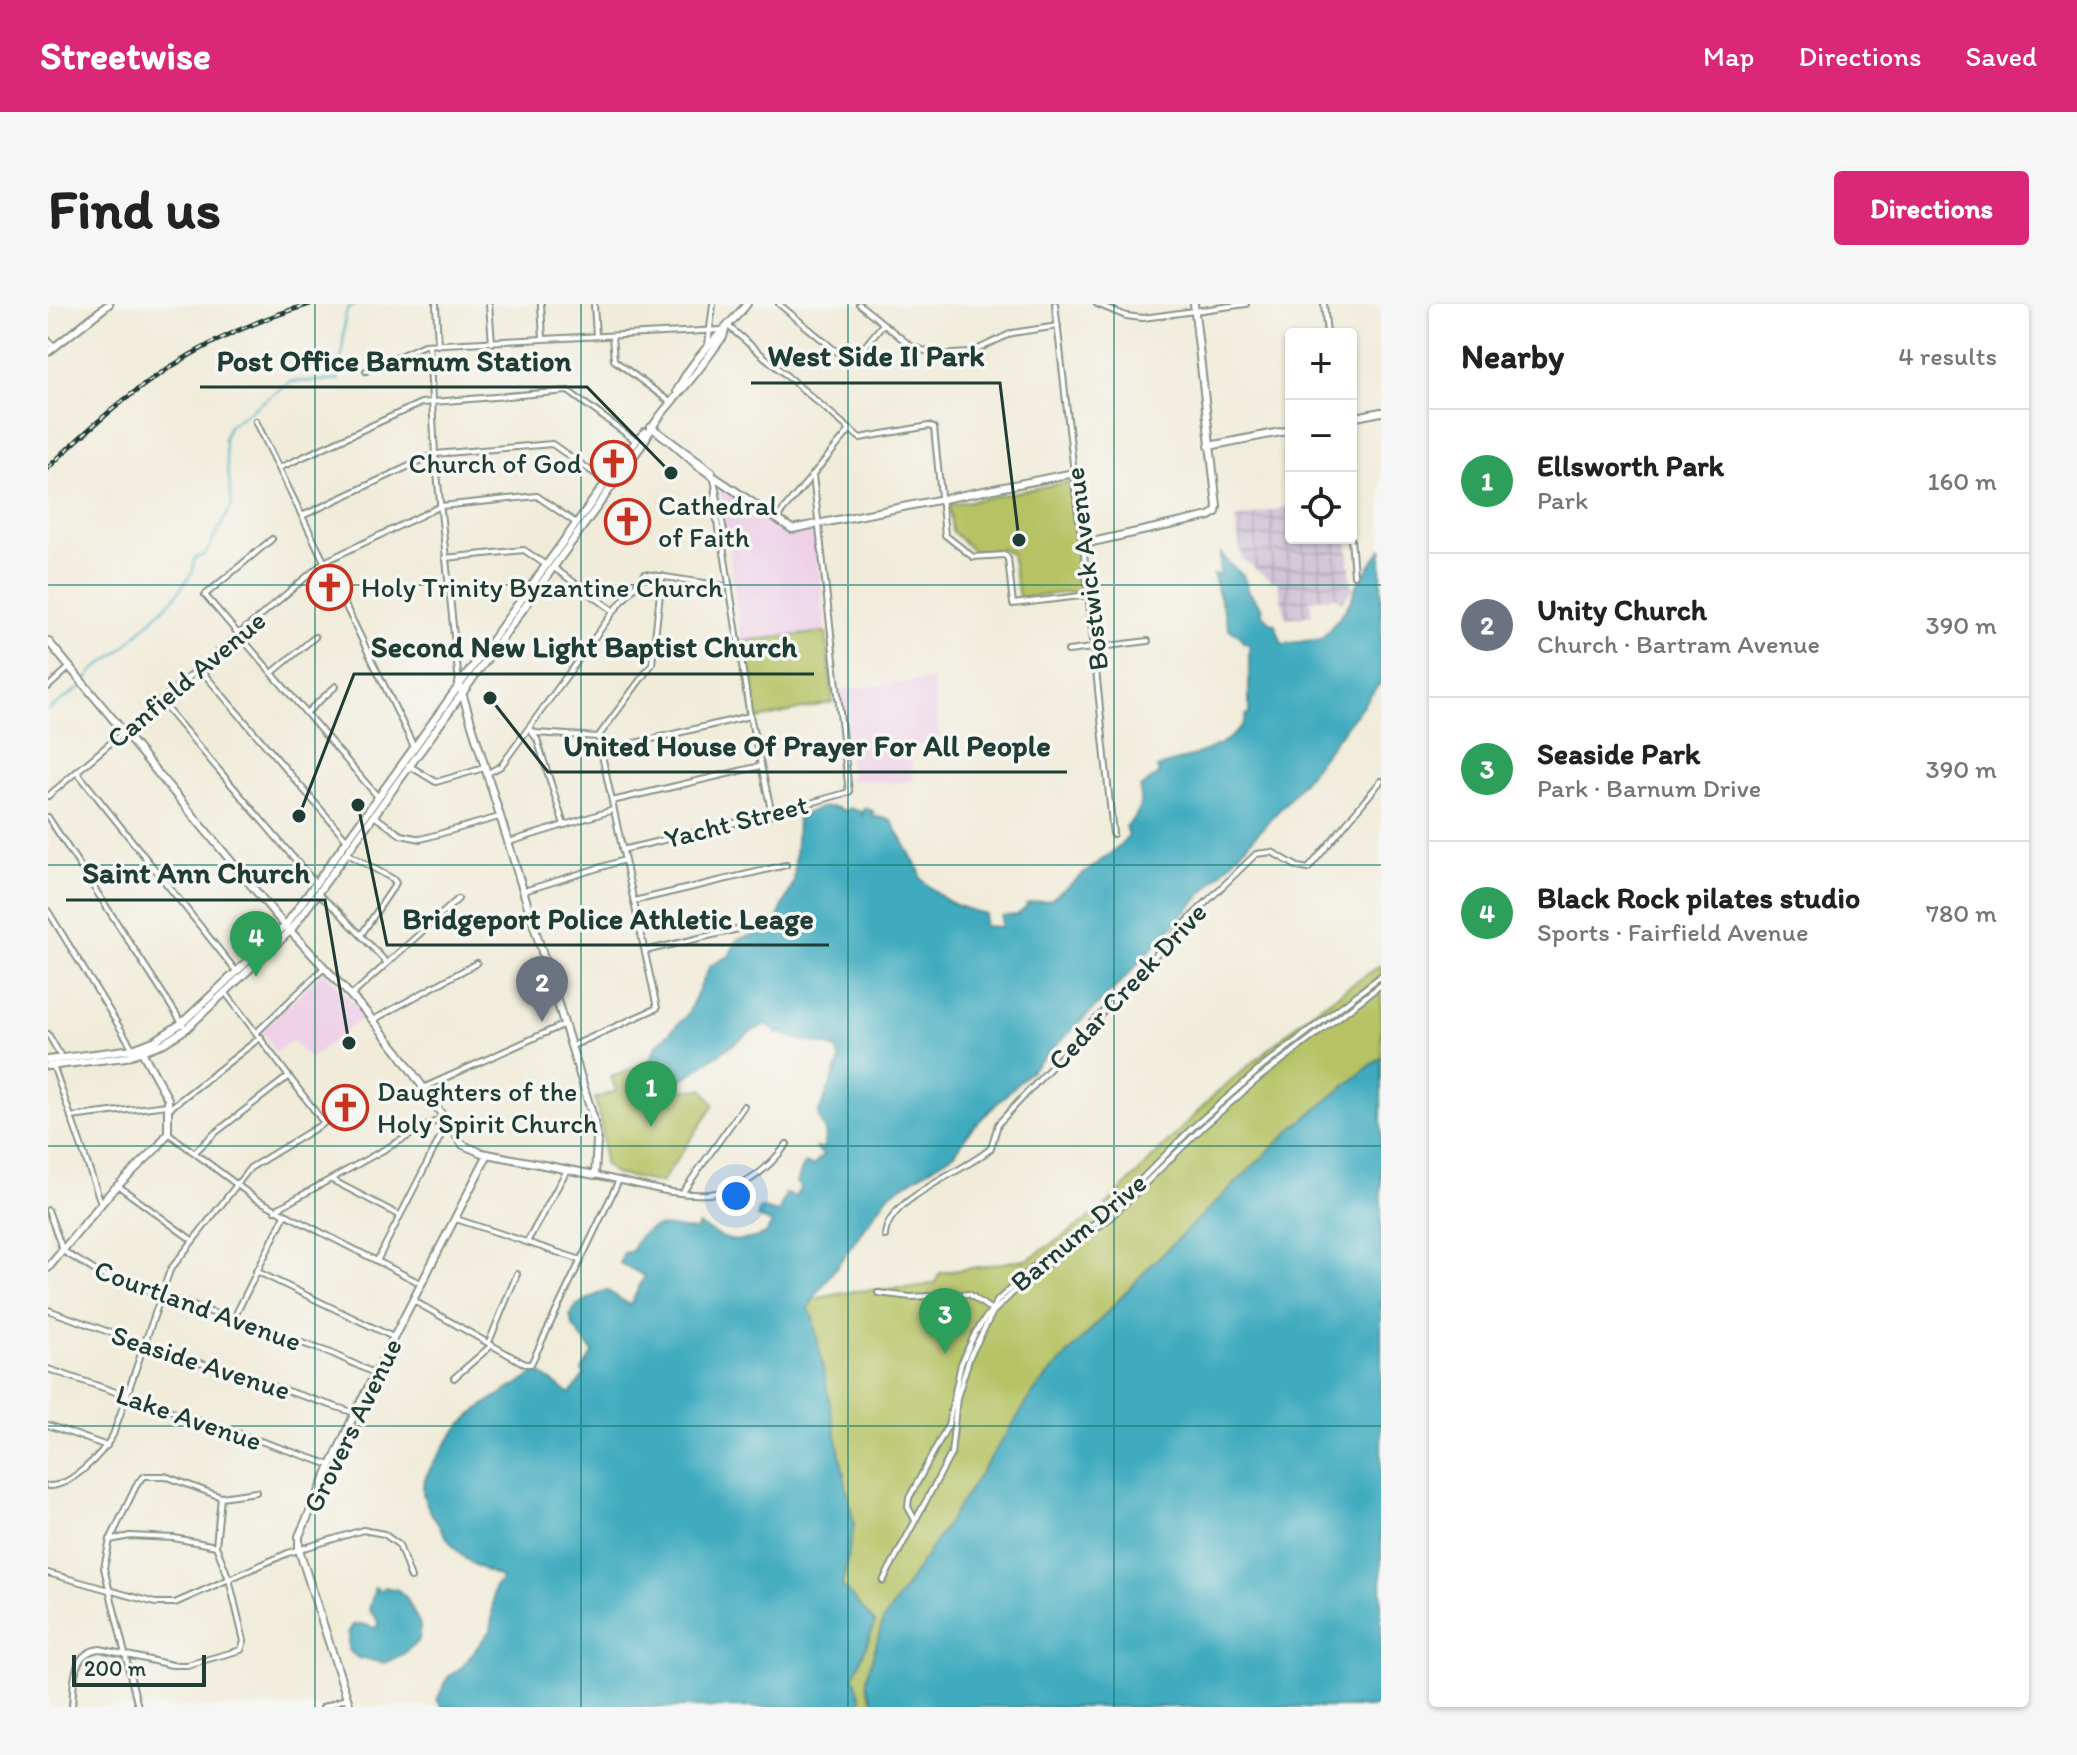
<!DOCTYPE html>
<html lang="en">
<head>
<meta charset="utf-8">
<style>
  body { margin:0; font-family:Itim,sans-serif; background:#f6f6f6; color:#222 }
  .controls { position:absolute; right:24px; top:24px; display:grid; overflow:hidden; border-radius:8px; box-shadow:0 2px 6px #0004 }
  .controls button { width:72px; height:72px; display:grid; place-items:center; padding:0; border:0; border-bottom:2px solid #e0e0e0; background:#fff; color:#222; font:40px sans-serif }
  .scale { position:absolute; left:24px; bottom:20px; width:134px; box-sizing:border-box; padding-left:8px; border:4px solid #1f3d34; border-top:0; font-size:22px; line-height:28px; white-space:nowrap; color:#1f3d34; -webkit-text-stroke:6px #f6f6f2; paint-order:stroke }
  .you { position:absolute; left:688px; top:892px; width:28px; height:28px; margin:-20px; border:6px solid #fff; border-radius:50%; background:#1a73e8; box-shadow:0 0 0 12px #1a73e833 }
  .badge { display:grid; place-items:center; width:52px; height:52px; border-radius:50%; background:#db2777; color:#fff; font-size:26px; font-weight:700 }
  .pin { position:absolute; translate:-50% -66px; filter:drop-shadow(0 2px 4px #0008) }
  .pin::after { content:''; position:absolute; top:42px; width:28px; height:24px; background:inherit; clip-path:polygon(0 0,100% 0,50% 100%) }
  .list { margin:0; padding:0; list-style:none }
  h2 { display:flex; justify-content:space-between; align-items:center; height:104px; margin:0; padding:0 32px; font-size:34px }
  h2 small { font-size:26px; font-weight:400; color:#767676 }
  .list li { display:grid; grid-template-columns:52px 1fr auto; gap:24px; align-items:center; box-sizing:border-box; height:144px; padding:0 32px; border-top:2px solid #e0e0e0 }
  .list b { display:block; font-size:30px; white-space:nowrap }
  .list p { margin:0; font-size:26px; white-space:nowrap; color:#767676 }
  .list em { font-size:26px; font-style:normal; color:#767676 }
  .icon { flex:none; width:44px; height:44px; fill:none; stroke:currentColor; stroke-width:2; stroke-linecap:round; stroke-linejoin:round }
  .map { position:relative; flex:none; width:1333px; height:1403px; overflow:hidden; border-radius:8px }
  header { display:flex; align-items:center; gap:48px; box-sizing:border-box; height:112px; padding:0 40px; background:#db2777; color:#fff }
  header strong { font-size:38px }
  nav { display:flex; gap:44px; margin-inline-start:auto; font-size:28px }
  .intro { display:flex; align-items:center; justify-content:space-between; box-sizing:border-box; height:192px; padding:0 48px }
  h1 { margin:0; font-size:56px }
  .button { padding:20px 36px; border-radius:8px; background:#db2777; color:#fff; font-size:28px; font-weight:700 }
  main { display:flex; gap:48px; padding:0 48px }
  aside { flex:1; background:#fff; border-radius:8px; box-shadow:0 2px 6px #0004 }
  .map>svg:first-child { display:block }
  .built { fill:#eed0e7 }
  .industrial { fill:url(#industrial-grid) }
  .green { fill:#b6c263; stroke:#6a804c; stroke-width:2 }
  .water { fill:#40abbf; stroke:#30747a; stroke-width:2 }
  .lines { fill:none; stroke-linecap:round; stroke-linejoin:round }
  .stream { stroke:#40abbf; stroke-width:2 }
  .street-casing { stroke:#889487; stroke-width:8 }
  .secondary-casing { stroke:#889487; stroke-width:10 }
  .street { stroke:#fff; stroke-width:4 }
  .secondary { stroke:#fff; stroke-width:6 }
  .rail-casing { stroke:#1f3d34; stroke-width:5 }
  .rail { stroke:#f6f6f2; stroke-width:2; stroke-dasharray:6; stroke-linecap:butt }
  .grid { fill:none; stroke:#0f766e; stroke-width:2; stroke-opacity:0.55 }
  .labels { text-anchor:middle; stroke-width:7; stroke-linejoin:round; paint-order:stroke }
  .poi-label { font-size:28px; fill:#1f3d34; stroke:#f6f6f2; text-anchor:start }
  .street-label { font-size:28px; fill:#1f3d34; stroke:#f6f6f2 }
  .leader { fill:none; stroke:#1f3d34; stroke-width:3 }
  .callout-dot { fill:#1f3d34; stroke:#f6f6f2; stroke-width:3 }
  .callout-label { font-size:30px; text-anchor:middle; font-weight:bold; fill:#1f3d34; stroke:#f6f6f2; stroke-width:7; stroke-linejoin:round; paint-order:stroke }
</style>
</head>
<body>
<header>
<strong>Streetwise</strong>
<nav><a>Map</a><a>Directions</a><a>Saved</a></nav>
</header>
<div class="intro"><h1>Find us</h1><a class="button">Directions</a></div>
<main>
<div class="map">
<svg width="1333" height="1403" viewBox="0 0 1333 1403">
  <defs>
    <pattern id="industrial-grid" width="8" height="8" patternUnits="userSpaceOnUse" patternTransform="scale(2)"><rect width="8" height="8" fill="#ccbed3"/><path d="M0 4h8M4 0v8" fill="none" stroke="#a59cac"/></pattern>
  </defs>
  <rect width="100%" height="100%" fill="#f6f6f2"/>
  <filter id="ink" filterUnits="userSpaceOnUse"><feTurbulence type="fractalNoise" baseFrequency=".0125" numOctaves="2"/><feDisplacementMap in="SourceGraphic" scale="16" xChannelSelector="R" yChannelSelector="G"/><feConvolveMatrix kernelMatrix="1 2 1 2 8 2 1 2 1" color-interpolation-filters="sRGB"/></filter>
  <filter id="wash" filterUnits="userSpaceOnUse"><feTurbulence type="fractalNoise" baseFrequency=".006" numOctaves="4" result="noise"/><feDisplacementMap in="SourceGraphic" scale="32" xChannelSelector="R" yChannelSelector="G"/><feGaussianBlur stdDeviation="1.8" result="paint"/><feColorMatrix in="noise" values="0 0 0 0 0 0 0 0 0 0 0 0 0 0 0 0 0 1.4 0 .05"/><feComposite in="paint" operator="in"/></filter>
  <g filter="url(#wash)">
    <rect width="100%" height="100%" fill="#f1ecda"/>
    <g class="built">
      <polygon points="675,181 740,227 748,229 763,224 767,226 778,328 694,337 672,186"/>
      <polygon points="885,375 892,439 862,443 866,477 847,479 803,476 792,386"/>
      <polygon points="276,667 317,712 261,755 244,736 227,749 218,731 212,729"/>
    </g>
    <polygon class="industrial" points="1243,202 1243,234 1299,234 1304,286 1294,298 1287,293 1262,296 1264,311 1238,314 1229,277 1224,277 1194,255 1187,215"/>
    <g class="green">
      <polygon points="1020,178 1035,284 1032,287 971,294 963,249 953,245 926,248 904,227 901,201"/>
      <polygon points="778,328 785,398 706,416 694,337"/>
      <polygon points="1333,661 1333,753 1245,824 1106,958 988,1085 880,1250 819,1381 828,1403 816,1403 806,1373 827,1319 794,1282 806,1221 761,1004 765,995 807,987 869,983 887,979 892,969 980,955 1020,929 1057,903 1165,792 1264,708"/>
      <polygon points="596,761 597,769 607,777 613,788 655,785 666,801 613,879 566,870 556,860 554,827 547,795 568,787 563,773"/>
    </g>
    <g class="water">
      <path d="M1333 246V378L1242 494 1077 674 923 825 907 849 841 890 765 995 761 1004 765 1014 806 1221 794 1282 827 1319 806 1373 816 1403H394L389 1396 400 1373 415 1362 443 1325 446 1284 454 1274C418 1258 412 1255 390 1220 385 1212 375 1197 375 1187 374 1175 383 1164 389 1154 419 1104 443 1097 490 1068L522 1090 537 1070 534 1067 545 1048 526 1024 522 1012 529 1001 558 986 582 1001 597 972 572 959 576 949 584 947C597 913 618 923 648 927L651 921C679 937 686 942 718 930L724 919 709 913 712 904 730 909 738 890 747 893 753 883 748 879 757 859 765 862 775 851 768 844 775 845 778 831 770 811 792 757 788 745C770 737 750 738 733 729V726L730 731 727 730 728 727 718 721 704 727 635 775 624 778 610 774 601 759 608 742 639 711 662 662 681 652 690 635 724 626 746 578 749 516C760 506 782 498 796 507L801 504 814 508V514L816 504 825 507 824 512 843 516 872 568V574C895 597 905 602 937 610L936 622 953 623 954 612 969 611 979 603 978 600C982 598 996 597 1002 596L1072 542 1081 531 1077 523C1092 511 1093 503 1092 484L1111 470 1109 464C1133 455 1195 440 1198 411L1201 410V340L1195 338 1192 332 1181 325 1165 270 1171 271 1173 249 1181 260 1195 271 1201 288 1215 305 1213 309 1222 318 1227 320 1234 340 1273 335C1285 321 1304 302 1307 284Z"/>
      <polygon points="1333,753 1333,1403 828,1403 819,1381 819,1373 835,1317 988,1085 1106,958 1245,824"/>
      <polygon points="327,1283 332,1287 337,1283 350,1286 358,1293 372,1321 371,1336 353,1352 337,1359 310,1354 300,1346 300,1329 305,1321 315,1320 326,1324 330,1322 329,1315 321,1306"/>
    </g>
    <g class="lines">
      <g class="stream">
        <polyline points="37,378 46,366 72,347 127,293 145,267 146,254 157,251 184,201 176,134 181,122 242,78 290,76 293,65 297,12 300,4 310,0"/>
        <polyline points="0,406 33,383"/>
      </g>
    </g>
  </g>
  <g filter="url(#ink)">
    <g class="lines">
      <defs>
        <g id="street">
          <polyline points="388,0 390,41"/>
          <polyline points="441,0 444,39"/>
          <polyline points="493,0 495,34"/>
          <polyline points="546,0 548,32"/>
          <polyline points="731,0 800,57 807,54 835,20"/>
          <polyline points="811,0 863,42 889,51 922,49 964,29 1010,22"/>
          <polyline points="1007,0 1026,169"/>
          <polyline points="1049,0 1078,12 1095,14 1198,0"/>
          <polyline points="1276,0 1279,30"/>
          <polyline points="680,22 812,134 881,122 886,124 897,231 925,253 957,251 960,255 965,300 1041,291"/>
          <polyline points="564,32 566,56 622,98"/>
          <polyline points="0,36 6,43"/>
          <polyline points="381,41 387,150 411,379"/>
          <polyline points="660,41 665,0"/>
          <polyline points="318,67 376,41 674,26"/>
          <polyline points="208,117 366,443"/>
          <polyline points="231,164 373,99 520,87 588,137"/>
          <polyline points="666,175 678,238 675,242"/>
          <polyline points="667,185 666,194 672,239 675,242 702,412 724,510"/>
          <polyline points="254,212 387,150 504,140 559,178"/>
          <polyline points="728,215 802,126"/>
          <polyline points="1303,234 1306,271"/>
          <polyline points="224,235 157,291 330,493"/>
          <polyline points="1035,240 1065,530"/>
          <polyline points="397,254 476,246 498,261"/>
          <polyline points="506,264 566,307"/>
          <polyline points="1020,347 1100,337"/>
          <polyline points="151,364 299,536"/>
          <polyline points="224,369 267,333"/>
          <polyline points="0,383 22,363"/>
          <polyline points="112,397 267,579"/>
          <polyline points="258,409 288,382"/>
          <polyline points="481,425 488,429 550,433 604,360 614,272"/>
          <polyline points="482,426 489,435 516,521"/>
          <polyline points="553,447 702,412"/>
          <polyline points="360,461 388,478 436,464"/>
          <polyline points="29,468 188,667"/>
          <polyline points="440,469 453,462 566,307 597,270 682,283"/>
          <polyline points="0,492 276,258 393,202 489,192 528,219"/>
          <polyline points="564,497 713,462"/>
          <polyline points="326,512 353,531 373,535 451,513"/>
          <polyline points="0,513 138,725"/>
          <polyline points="461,538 565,506"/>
          <polyline points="574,546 724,510 801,488 765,171"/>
          <polyline points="298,549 345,575 348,579 313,631"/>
          <polyline points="476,587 576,556"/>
          <polyline points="270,590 289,606 339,659"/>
          <polyline points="586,597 738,561"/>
          <polyline points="0,607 85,745"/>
          <polyline points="597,647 694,624"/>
          <polyline points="304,691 410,595"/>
          <polyline points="325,716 429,659"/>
          <polyline points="209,728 277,663"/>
          <polyline points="0,730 14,754"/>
          <polyline points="524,742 609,704 550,433"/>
          <polyline points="5,761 53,899"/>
          <polyline points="375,784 517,720"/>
          <polyline points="122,804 213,733"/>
          <polyline points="23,813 119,801"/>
          <polyline points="120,829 208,895 372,979"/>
          <polyline points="147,848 167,829 241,772"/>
          <path d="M547 871C626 887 681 917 739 840"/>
          <polyline points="284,876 351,911"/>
          <polyline points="69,881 144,936"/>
          <polyline points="634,889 696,802"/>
          <polyline points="0,906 15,947 54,971 283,1049 328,1070"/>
          <polyline points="227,906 395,813"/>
          <polyline points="408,915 533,956"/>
          <path d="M837 932C839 893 918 868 943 844L950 820 1146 610 1208 550 1224 548 1250 563 1260 565 1333 477"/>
          <polyline points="479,938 519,866"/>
          <polyline points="329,957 399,820"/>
          <polyline points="208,967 345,1033"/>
          <polyline points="830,989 863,993 921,990 942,1005"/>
          <polyline points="366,997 477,1060 483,1060 571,876"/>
          <polyline points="0,1006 97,1041 307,1109"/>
          <polyline points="185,1016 237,911"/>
          <polyline points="441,1038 469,970"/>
          <polyline points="0,1065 283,1161"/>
          <polyline points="406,1074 444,1041"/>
          <polyline points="0,1121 59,1142"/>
          <path d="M0 1182C23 1183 54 1150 65 1131L122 966 202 864 276 819 177 688"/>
          <polyline points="173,1193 208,1188"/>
          <polyline points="867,1216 860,1203 861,1194 900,1121 913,1060 927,1029 950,996 988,961 1058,911 1144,824 1214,763 1333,672"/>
          <polyline points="62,1236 82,1232 126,1234 168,1242"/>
          <polyline points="0,1269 107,1299 127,1299 240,1249 315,1226 336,1230 351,1241 363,1274"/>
          <polyline points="835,1277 903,1150 909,1094 922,1052 945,1008 979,975 1062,914 1154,824 1211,774 1333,681"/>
          <path d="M24 1403C26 1380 23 1348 52 1345L124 1361H139L193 1346 196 1337 181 1275 168 1242 173 1193"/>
          <polyline points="90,1403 56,1264 62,1236 90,1178 97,1172 117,1172 173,1193"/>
          <polyline points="275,1403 299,1394"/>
        </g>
        <g id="secondary">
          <polyline points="0,48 61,0"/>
          <path d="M629 87C645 52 675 29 699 0"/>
          <polyline points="1303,114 1333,108"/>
          <polyline points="603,123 664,168"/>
          <polyline points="623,138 650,162 744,225 1026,169 1035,240 1162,212 1168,208 1169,202 1146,0"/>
          <polyline points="1161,142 1243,126"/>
          <polyline points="0,337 232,616 319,709 351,749 415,841 434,849 547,871 549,836 545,813 411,379"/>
          <polyline points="0,756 85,745 108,736 134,719 237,622 588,137 597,128"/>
          <path d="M0 762 78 753 116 739 138 725 243 626 596 138C608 113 626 96 643 75 654 62 664 47 675 33L677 26"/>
          <polyline points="0,964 62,889 110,843 120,829 120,795 93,746"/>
          <polyline points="302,1403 251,1246 251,1232 307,1109 440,850"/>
        </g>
      </defs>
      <use href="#street" class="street-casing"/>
      <use href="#secondary" class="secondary-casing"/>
      <use href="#street" class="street"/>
      <use href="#secondary" class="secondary"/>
      <defs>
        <path id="rail" d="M0 164C81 84 152 33 262 0"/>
      </defs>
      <use href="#rail" class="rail-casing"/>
      <use href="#rail" class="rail"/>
    </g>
  </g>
  <path class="grid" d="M267 0V1403M533 0V1403M800 0V1403M1066 0V1403M0 281H1333M0 561H1333M0 842H1333M0 1122H1333"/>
  <defs>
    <symbol id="church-ring" viewBox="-11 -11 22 22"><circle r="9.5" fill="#f6f6f2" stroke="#c8321e" stroke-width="1.5"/><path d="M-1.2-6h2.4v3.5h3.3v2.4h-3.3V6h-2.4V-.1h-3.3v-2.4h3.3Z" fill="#c8321e"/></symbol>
  </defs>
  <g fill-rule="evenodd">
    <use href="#church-ring" x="540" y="134" width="51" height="51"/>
    <use href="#church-ring" x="554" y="192" width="51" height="51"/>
    <use href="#church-ring" x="256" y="258" width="51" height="51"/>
    <use href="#church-ring" x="272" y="778" width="51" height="51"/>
  </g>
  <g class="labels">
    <g class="poi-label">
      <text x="534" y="169" text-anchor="end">Church of God</text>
      <text x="610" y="211">Cathedral<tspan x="610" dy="32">of Faith</tspan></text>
      <text x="313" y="293">Holy Trinity Byzantine Church</text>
      <text x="329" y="797">Daughters of the<tspan x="329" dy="32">Holy Spirit Church</tspan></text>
    </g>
    <g class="street-label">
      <text transform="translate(1038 265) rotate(-97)" y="10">Bostwick Avenue</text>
      <text transform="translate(138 375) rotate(-40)" y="10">Canfield Avenue</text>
      <text transform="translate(688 517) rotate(-14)" y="10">Yacht Street</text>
      <text transform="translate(1079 682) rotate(-47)" y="10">Cedar Creek Drive</text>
      <text transform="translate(1030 928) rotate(-40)" y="10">Barnum Drive</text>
      <text transform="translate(150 1001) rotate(20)" y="10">Courtland Avenue</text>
      <text transform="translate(153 1058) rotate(18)" y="10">Seaside Avenue</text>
      <text transform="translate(141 1113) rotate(19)" y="10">Lake Avenue</text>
      <text transform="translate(304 1121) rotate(-64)" y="10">Grovers Avenue</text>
    </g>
  </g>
  <path class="leader" d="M971 236L952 79H703M623 169L539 83H152M251 512L306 370H766M442 394L500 468H1019M301 739L277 596H18M310 501L339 641H781"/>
  <g class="callout-dot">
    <circle cx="971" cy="236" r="8"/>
    <circle cx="623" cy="169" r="8"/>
    <circle cx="251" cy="512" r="8"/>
    <circle cx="442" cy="394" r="8"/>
    <circle cx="301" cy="739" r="8"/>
    <circle cx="310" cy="501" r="8"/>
  </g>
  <g class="callout-label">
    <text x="828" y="62">West Side II Park</text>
    <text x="346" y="67">Post Office Barnum Station</text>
    <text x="536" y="353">Second New Light Baptist Church</text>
    <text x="759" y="452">United House Of Prayer For All People</text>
    <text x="148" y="579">Saint Ann Church</text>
    <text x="560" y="625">Bridgeport Police Athletic Leage</text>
  </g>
</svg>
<div class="controls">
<button>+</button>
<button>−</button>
<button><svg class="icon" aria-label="locate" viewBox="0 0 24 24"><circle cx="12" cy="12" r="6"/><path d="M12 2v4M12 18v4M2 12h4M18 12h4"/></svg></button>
</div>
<div class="scale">200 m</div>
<div class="you"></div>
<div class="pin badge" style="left:603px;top:823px;background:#2e9e5b">1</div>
<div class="pin badge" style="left:494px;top:718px;background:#6b7280">2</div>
<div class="pin badge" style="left:897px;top:1050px;background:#2e9e5b">3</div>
<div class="pin badge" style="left:208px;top:673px;background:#2e9e5b">4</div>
</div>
<aside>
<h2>Nearby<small>4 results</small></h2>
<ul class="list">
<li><span class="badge" style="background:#2e9e5b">1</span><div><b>Ellsworth Park</b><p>Park</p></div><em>160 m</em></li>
<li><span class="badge" style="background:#6b7280">2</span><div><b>Unity Church</b><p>Church · Bartram Avenue</p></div><em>390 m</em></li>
<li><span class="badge" style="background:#2e9e5b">3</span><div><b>Seaside Park</b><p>Park · Barnum Drive</p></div><em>390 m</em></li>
<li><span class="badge" style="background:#2e9e5b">4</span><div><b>Black Rock pilates studio</b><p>Sports · Fairfield Avenue</p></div><em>780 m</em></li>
</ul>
</aside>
</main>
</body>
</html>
